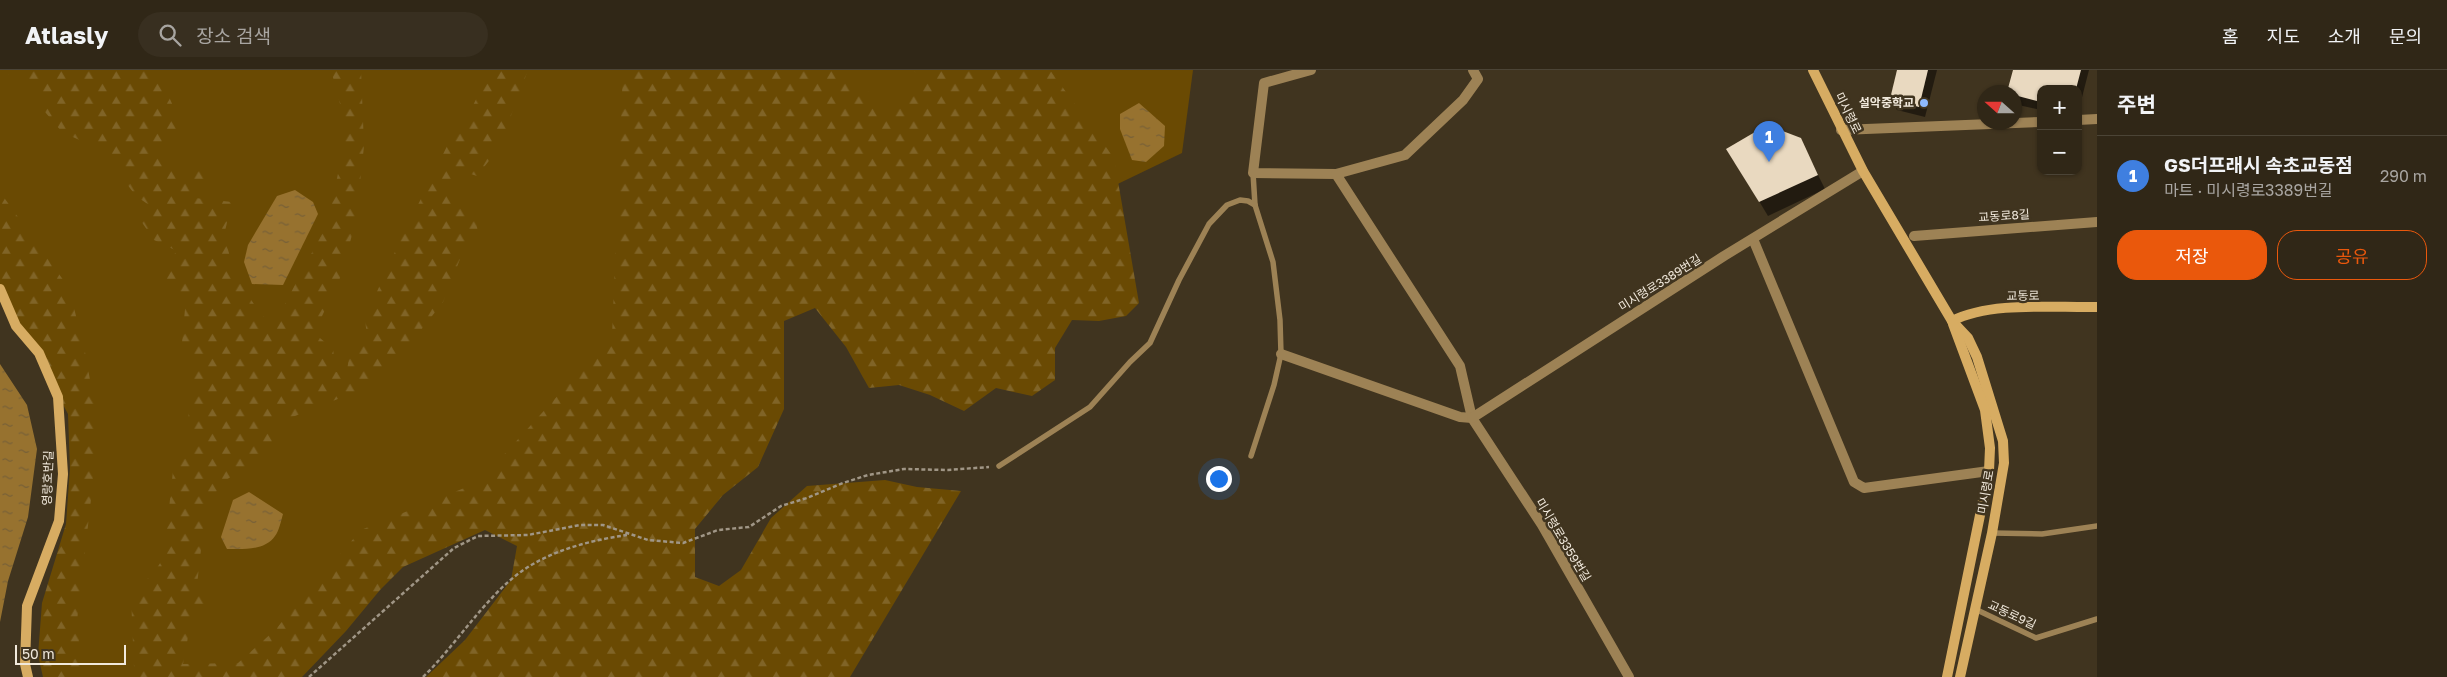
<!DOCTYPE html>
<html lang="ko">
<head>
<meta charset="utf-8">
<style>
  body { margin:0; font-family:"Golos Text","Noto Sans KR",sans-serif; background:#382f20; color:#f1f3f6 }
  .controls { position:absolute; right:15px; top:15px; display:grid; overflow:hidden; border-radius:10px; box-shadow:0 1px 4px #0004 }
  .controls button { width:45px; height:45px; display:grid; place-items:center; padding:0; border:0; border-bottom:1px solid #4b4436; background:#302717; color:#f1f3f6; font:25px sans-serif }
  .compass { position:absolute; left:1977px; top:15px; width:45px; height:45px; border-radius:50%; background:#302717; box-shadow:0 1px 4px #0004; rotate:291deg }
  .scale { position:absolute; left:15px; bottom:12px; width:111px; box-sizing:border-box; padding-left:5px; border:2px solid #f1e9dc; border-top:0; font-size:14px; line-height:18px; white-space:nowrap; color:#f1e9dc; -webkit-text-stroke:4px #40341f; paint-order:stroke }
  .you { position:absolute; left:1218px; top:408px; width:18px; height:18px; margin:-12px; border:4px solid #fff; border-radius:50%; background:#1a73e8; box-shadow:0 0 0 8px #1a73e833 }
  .badge { display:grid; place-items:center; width:32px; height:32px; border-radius:50%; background:#ea580c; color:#fff; font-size:16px; font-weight:700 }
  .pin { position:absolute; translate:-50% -41px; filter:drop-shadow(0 1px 2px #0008) }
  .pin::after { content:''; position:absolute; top:26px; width:18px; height:15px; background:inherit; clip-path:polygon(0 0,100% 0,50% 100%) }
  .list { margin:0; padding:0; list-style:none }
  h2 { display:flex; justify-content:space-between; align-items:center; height:65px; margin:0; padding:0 20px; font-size:21px }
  h2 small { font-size:16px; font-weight:400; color:#a8a5a1 }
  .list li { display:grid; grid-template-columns:32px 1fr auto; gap:15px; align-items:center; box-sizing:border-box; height:80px; padding:0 20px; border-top:1px solid #4b4436 }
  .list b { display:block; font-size:19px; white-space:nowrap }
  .list p { margin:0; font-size:16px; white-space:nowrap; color:#a8a5a1 }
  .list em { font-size:16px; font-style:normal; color:#a8a5a1 }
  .actions { display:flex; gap:10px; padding:15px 20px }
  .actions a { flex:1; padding:11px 0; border:1px solid #ea580c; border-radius:20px; text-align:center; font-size:18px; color:#ea580c }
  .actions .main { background:#ea580c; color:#fff }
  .icon { flex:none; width:28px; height:28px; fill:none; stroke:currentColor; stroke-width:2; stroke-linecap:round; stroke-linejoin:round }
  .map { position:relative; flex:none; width:2097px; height:607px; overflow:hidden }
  header { display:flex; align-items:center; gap:30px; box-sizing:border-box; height:70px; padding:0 25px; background:#302717; border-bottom:1px solid #4b4436 }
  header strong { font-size:24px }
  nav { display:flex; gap:28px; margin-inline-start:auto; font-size:18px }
  .search { width:350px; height:45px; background:#382f20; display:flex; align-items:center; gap:12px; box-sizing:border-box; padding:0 18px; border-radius:28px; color:#a8a5a1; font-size:19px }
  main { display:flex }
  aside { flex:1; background:#302717 }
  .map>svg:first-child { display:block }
  .green { fill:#6a4a03 }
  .forest { fill:url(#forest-firs) }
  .water { fill:url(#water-ripples) }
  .shadow { fill:#0007 }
  .building { fill:#e9d9c0 }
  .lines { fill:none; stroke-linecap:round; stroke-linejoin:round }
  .path { stroke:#a09686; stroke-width:2.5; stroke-dasharray:4 2.5; stroke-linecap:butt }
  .lane { stroke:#9d8255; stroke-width:5.5 }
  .street { stroke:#9d8255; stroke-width:10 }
  .secondary { stroke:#d7ac62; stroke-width:10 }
  .poi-dot { fill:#8eb9fd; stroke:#40341f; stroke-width:2 }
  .labels { text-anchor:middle; stroke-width:5; stroke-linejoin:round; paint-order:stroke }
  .poi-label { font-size:12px; font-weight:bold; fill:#f1e9dc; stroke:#40341f; text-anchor:end }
  .street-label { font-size:12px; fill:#f1e9dc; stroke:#40341f }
</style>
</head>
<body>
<header>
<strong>Atlasly</strong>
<div class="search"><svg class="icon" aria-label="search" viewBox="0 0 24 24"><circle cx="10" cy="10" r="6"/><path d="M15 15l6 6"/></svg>장소 검색</div>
<nav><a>홈</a><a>지도</a><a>소개</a><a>문의</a></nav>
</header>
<main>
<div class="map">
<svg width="2097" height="607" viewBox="0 0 2097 607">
  <defs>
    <pattern id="forest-firs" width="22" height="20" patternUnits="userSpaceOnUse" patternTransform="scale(1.25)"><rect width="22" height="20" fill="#6a4a03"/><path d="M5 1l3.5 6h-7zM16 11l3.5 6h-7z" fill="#806427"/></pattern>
    <pattern id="water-ripples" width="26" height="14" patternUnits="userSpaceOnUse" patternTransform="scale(1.25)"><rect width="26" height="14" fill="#97722f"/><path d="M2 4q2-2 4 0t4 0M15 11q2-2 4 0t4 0" fill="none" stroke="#776037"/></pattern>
  </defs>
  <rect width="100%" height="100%" fill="#40341f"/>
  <g class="green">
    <polygon points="0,0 645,0 631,263 490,420 243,607 74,607 79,352 0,152"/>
    <polygon points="821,0 940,0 955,104"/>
    <polygon points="1021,0 1193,0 1182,83 1099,123"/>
  </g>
  <g class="forest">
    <polygon points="7,0 157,0 182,56 164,79 163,101 201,100 207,108 188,118 195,128 232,132 224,165 235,205 261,245 275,253 328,152 341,89 343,45 331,0 361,0 364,76 356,150 341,206 314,263 333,279 336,302 347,301 350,280 367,268 365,248 399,173 460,50 463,55 491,0 528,0 499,78 477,106 458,100 451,127 475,141 478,163 468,169 443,232 403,283 363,319 295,346 279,350 268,384 221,413 205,444 197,515 205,534 202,547 191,551 183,594 238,593 274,561 361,460 479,412 612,266 623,0 844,0 891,42 922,9 913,0 1050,0 1114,88 1139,233 1126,246 1099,251 1072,250 1055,278 1055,310 1032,326 996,318 964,341 930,325 899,315 869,318 846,277 815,238 784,251 784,339 758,397 723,425 695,459 695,507 719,516 741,500 771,448 807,416 885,410 917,417 961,421 850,607 426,607 465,570 511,510 517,476 485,460 403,497 380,520 346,561 302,607 131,607 134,597 131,526 155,501 164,487 174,391 200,372 187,359 193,304 201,290 181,284 185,239 157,205 177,181 154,170 141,151 149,135 136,126 101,80 62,62 40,36 36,23 9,5"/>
    <polygon points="0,122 69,218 85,282 95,338 93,412 77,551 83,607 43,607 38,585 42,533 66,454 70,398 68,344 0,216"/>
  </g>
  <g class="water">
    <polygon points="1139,33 1165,56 1164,76 1146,92 1132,90 1120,59 1120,44"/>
    <polygon points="295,120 313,132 318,144 283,215 252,214 244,192 248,175 277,126"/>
    <polygon points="0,294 27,335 37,379 28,447 8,511 0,552"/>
    <path d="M249 422 283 444C281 451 279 461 275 466 265 481 242 479 227 479L221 467 233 430Z"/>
  </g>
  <g class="shadow">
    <polygon points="1898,0 1937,0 1925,47 1897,40 1891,29"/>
    <polygon points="2014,0 2089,0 2078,43 2078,19 2041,19 2041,40 2014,34 2014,22 2008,22"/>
    <polygon points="1800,69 1825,119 1768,146 1736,93"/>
  </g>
  <g class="building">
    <polygon points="1897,0 1928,0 1919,37 1890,29"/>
    <polygon points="2013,0 2081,0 2076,19 2041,19 2041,32 2014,25 2014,22 2007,22"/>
    <polygon points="1767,55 1801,68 1818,105 1759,132 1726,79"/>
  </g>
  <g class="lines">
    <g class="path">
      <polyline points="309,607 454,478 478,466 528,465 580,455 603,455 648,470 683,473 718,460 749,457 781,436 807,428 843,413 868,405 904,399 948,400 989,397"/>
      <path d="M423 607C456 575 485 527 522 501 552 480 592 470 627 465"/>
    </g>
    <g class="lane">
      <polyline points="1251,386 1274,315 1281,284 1280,250 1273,192 1255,135 1253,103"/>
      <polyline points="999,396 1090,337 1130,292 1150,273 1179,210 1209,154 1227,135 1240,130 1248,131 1255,135"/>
      <polyline points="1992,463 2042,464 2097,456"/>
      <polyline points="1975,539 2036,568 2097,549"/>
    </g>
    <g class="street">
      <polyline points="1311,0 1264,13 1253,103 1336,104"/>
      <polyline points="1473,0 1478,9 1463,30 1405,85 1336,104 1460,296 1472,348 1542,455 1629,607"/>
      <polyline points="2078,50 2097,49"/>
      <polyline points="1841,60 2041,52"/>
      <polyline points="1914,166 2097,152"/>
      <polyline points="1753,169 1854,412 1864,418 1989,401"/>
      <polyline points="1281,284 1460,347 1472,348"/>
      <polyline points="1472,348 1724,186 1863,101"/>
    </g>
    <g class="secondary">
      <polyline points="1813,0 1863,101 1952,251 1968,268 1977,287 2003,371 2004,393 1992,463 1960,607"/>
      <polyline points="0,219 16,256 39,283 58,327 63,404 59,451 27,536 25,594 28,607"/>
      <path d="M1952 251C1991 231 2053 238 2097 237"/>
      <polyline points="1947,607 1989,401 1990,378 1985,340 1953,254"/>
    </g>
  </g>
  <circle class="poi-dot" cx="1924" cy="33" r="5"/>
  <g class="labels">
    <g class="poi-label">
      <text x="1914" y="37">설악중학교</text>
    </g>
    <g class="street-label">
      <text transform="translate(1848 43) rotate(64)" y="4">미시령로</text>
      <text transform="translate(2004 146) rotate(-4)" y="4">교동로8길</text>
      <text transform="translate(1660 213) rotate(-32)" y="4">미시령로3389번길</text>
      <text transform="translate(2023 226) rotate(-1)" y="4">교동로</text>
      <text transform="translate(48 408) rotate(-88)" y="4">영랑호반길</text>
      <text transform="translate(1986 422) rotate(-80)" y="4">미시령로</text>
      <text transform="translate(1563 470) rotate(59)" y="4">미시령로3359번길</text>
      <text transform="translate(2012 545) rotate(25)" y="4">교동로9길</text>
    </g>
  </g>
</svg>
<div class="controls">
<button>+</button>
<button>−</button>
</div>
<svg class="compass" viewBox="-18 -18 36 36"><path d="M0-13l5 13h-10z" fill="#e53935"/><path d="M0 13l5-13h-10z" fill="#a8a5a1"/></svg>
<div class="scale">50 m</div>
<div class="you"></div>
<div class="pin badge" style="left:1769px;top:92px;background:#3f7fe0">1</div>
</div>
<aside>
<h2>주변<small></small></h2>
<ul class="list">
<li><span class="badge" style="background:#3f7fe0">1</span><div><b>GS더프래시 속초교동점</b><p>마트 · 미시령로3389번길</p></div><em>290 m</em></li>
</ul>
<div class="actions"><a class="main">저장</a><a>공유</a></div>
</aside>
</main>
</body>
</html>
